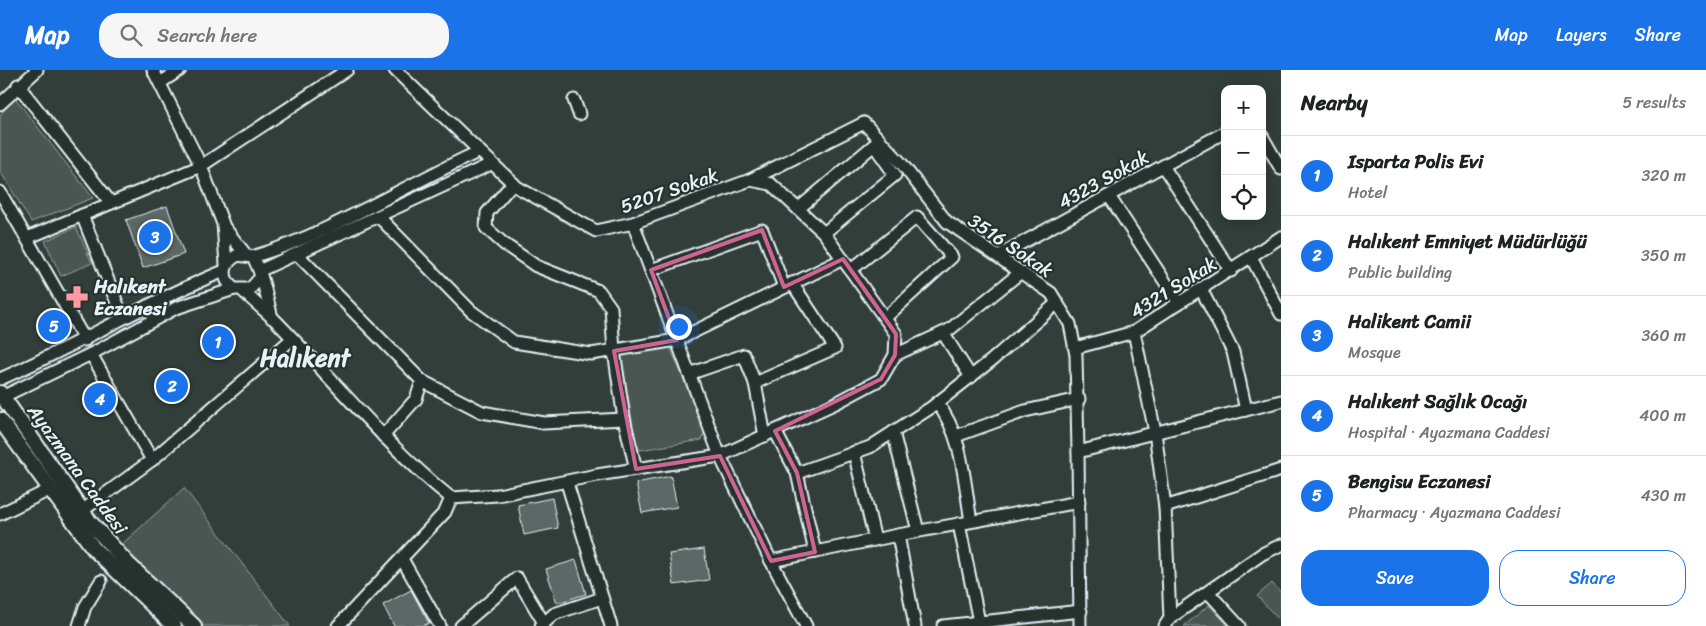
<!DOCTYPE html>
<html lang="en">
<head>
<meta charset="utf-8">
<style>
  body { margin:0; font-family:Sriracha,sans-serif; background:#f6f6f6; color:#202124 }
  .controls { position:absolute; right:15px; top:15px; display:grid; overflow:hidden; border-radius:10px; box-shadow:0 2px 12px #0003 }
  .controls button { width:45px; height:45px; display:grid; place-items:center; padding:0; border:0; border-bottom:1px solid #e0e0e0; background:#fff; color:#202124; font:25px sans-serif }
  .you { position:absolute; left:678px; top:256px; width:18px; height:18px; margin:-12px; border:4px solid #fff; border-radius:50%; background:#1a73e8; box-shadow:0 0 0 8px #1a73e833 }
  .badge { display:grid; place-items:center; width:32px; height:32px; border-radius:50%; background:#1a73e8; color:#fff; font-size:16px; font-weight:700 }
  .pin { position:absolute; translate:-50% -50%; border:2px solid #fff; box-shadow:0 1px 5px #0006 }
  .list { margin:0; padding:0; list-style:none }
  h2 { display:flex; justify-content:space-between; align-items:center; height:65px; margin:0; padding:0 20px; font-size:21px }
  h2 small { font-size:16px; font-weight:400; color:#757577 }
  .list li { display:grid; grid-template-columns:32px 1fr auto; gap:15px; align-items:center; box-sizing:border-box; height:80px; padding:0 20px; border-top:1px solid #e0e0e0 }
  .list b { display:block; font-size:19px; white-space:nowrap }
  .list p { margin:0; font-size:16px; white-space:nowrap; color:#757577 }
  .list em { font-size:16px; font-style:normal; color:#757577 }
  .actions { display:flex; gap:10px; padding:15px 20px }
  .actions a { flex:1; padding:11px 0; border:1px solid #1a73e8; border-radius:20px; text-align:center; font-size:18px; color:#1a73e8 }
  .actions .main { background:#1a73e8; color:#fff }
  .icon { flex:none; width:28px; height:28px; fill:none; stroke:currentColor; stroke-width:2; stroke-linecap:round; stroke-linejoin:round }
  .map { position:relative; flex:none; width:1281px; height:556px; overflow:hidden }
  header { display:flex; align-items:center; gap:30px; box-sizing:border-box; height:70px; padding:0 25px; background:#1a73e8; color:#fff }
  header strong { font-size:24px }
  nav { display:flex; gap:28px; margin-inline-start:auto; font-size:18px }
  .search { width:350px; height:45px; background:#f6f6f6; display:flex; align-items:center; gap:12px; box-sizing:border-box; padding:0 18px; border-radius:20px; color:#757577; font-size:19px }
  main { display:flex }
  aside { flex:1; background:#fff }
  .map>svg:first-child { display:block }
  .green { fill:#495651; stroke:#98a4a4 }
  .building { fill:#5c6865; stroke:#e8f1f8 }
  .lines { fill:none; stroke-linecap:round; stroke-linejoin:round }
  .minor-casing { stroke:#e8f1f8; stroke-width:15 }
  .major-casing { stroke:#e8f1f8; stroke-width:18 }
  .minor { stroke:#26332d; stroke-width:11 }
  .major { stroke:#26332d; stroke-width:14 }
  .marked { fill:none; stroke:#cf6492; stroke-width:4; stroke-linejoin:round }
  .labels { text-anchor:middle; stroke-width:4.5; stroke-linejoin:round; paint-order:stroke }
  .street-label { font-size:19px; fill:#e8f1f8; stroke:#26332d }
  .poi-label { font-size:19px; font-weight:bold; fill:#e8f1f8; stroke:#26332d; text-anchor:start }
  .district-label { font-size:24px; font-weight:bold; fill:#e8f1f8; stroke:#26332d }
</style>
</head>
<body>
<header>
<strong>Map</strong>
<div class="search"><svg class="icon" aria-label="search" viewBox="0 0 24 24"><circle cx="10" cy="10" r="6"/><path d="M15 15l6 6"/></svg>Search here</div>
<nav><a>Map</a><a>Layers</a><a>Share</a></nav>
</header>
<main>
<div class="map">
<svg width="1281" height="556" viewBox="0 0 1281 556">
  <rect width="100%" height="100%" fill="#323e39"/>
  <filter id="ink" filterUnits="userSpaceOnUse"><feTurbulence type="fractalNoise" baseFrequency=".02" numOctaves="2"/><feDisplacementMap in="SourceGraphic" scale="10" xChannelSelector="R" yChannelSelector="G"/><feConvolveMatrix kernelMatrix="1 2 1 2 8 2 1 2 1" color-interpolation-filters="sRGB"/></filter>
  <g filter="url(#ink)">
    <g class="green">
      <polygon points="15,28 93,128 31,152 0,101 0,45"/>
      <polygon points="76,157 92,193 61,206 45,171"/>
      <polygon points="670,277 705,360 702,370 640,380 636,373 621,284"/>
      <polygon points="184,418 290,556 198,556 120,476"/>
      <polygon points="1272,513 1281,523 1281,552 1257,526"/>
      <polygon points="1209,535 1228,556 1184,556"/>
    </g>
    <g class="building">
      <polygon points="167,136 184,184 143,198 126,150"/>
      <polygon points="671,406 677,437 642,443 636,413"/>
      <polygon points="552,428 558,458 524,465 518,435"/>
      <polygon points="704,479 709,510 674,515 669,484"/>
      <polygon points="576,490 586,524 557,533 546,499"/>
      <polygon points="411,520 429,553 423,556 394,556 383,535"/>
    </g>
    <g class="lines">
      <defs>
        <g id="minor">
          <polyline points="153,0 201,96 223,154 226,194"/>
          <polyline points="395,0 517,117 596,161 633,153 750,110 864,53 902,94 947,152 1051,223 1070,254 1076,285 1078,382"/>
          <polyline points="160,13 180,0"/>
          <polyline points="18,15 111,133"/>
          <polyline points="574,30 579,44"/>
          <polyline points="0,34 37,0"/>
          <polyline points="1262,66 1281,99"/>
          <polyline points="1163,96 1231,201"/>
          <polyline points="513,113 487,143 486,158 504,174 536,196 599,221 611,238 614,281 624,349 636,399"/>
          <polyline points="0,122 85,270"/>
          <polyline points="1109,126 1179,233"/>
          <polyline points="798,139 874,75 895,105 824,163"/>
          <polyline points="82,145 123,248"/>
          <polyline points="379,147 471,241 514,272 591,284 677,270 843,189"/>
          <polyline points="633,153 720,386 771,491 806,556"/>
          <polyline points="224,157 246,185"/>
          <polyline points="27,168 201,96 347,0"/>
          <polyline points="297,184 422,311 482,342 544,353 624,349"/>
          <polyline points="998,186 1225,62"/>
          <path d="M252 187C332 163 403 116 478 82"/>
          <polyline points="1251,187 1281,244"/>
          <polyline points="261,200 491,94"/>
          <polyline points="651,200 762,160 784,217"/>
          <polyline points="851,200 917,147 952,187 885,248"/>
          <path d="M260 208 250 219H234C221 208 222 193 238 185L252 187C261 196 268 233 272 248"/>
          <polyline points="1201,219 1233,282 1246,340"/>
          <path d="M243 221C253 231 264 240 274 249 333 309 385 375 451 428L498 425 597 405 720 386 838 332 881 309 895 285 896 264 824 163 771 114 750 110"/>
          <polyline points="1134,262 1155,362 1165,437 1170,548"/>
          <polyline points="943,263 971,307"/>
          <polyline points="1075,278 1134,262 1281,167"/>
          <polyline points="91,284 152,390"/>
          <polyline points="895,285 949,260 1021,202"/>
          <polyline points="689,304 744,285 755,313 765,366"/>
          <path d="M0 309C76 276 147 232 224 201"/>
          <polyline points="755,313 835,278 792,213"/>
          <polyline points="0,328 91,284 176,238 234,219"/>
          <path d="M937 333C963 365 964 412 971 451"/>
          <polyline points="775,361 797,403 815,482"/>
          <polyline points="893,362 918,461"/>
          <polyline points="383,366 416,329 422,311"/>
          <polyline points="956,366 1025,341 1079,329"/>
          <polyline points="854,382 875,470"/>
          <polyline points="797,403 870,377 932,337 992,290 1057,233"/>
          <polyline points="567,413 611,556"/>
          <polyline points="1165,437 1281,400"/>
          <polyline points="82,441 152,390 292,269"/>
          <polyline points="0,444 49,420"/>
          <polyline points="959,454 979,552"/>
          <polyline points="898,465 915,556"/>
          <polyline points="402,489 440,556"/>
          <polyline points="771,491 898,465 1079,432"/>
          <polyline points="1208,522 1239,556"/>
          <polyline points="79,556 85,537 101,511"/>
          <polyline points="338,556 445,442 451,428"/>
          <polyline points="461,556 517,508 544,553"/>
          <polyline points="541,556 554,544 602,528"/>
          <polyline points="943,556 1081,541"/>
          <polyline points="1080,556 1078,382 1281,331"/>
          <polyline points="1165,556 1170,548 1262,484 1281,475"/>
        </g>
        <g id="major">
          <polyline points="0,323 90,452 127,493 194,556"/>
          <polyline points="0,350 94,479 174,556"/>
        </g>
      </defs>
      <use href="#minor" class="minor-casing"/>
      <use href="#major" class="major-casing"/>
      <use href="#minor" class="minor"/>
      <use href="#major" class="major"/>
    </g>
  </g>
  <path class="marked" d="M762 160 784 217 843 189 896 264 895 285 881 309 775 361 797 403 815 482 771 491 720 386 636 399 614 281 677 270 651 200Z"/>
  <defs>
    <symbol id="pharmacy-bare" viewBox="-9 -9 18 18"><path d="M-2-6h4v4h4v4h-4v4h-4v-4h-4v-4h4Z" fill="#ff9aa2" stroke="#26332d" stroke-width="2.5" paint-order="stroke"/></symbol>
  </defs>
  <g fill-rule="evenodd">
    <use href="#pharmacy-bare" x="61" y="211" width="32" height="32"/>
  </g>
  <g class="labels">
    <g class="street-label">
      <text transform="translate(1103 109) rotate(-29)" y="7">4323 Sokak</text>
      <text transform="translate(669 120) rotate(-19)" y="7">5207 Sokak</text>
      <text transform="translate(1011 175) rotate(34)" y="7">3516 Sokak</text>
      <text transform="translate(1173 217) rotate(-32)" y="7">4321 Sokak</text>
      <text transform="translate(78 399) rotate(54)" y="7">Ayazmana Caddesi</text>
    </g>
    <g class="poi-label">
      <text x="94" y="223">Halıkent<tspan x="94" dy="22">Eczanesi</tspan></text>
    </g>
    <g class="district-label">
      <text x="305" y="296">Halıkent</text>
    </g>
  </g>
</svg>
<div class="controls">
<button>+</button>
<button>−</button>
<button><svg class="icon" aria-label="locate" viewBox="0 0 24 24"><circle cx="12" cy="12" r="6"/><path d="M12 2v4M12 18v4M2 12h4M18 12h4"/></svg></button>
</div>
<div class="you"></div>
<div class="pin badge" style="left:218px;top:272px">1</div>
<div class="pin badge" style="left:172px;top:316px">2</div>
<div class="pin badge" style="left:155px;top:167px">3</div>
<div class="pin badge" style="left:100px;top:329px">4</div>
<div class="pin badge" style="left:54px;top:256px">5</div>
</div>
<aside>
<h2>Nearby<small>5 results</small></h2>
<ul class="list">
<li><span class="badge">1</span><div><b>Isparta Polis Evi</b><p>Hotel</p></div><em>320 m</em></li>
<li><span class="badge">2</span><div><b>Halıkent Emniyet Müdürlüğü</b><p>Public building</p></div><em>350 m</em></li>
<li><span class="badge">3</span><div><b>Halikent Camii</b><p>Mosque</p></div><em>360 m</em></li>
<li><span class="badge">4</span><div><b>Halıkent Sağlık Ocağı</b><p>Hospital · Ayazmana Caddesi</p></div><em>400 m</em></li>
<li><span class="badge">5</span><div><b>Bengisu Eczanesi</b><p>Pharmacy · Ayazmana Caddesi</p></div><em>430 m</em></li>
</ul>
<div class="actions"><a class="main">Save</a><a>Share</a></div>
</aside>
</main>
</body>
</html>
